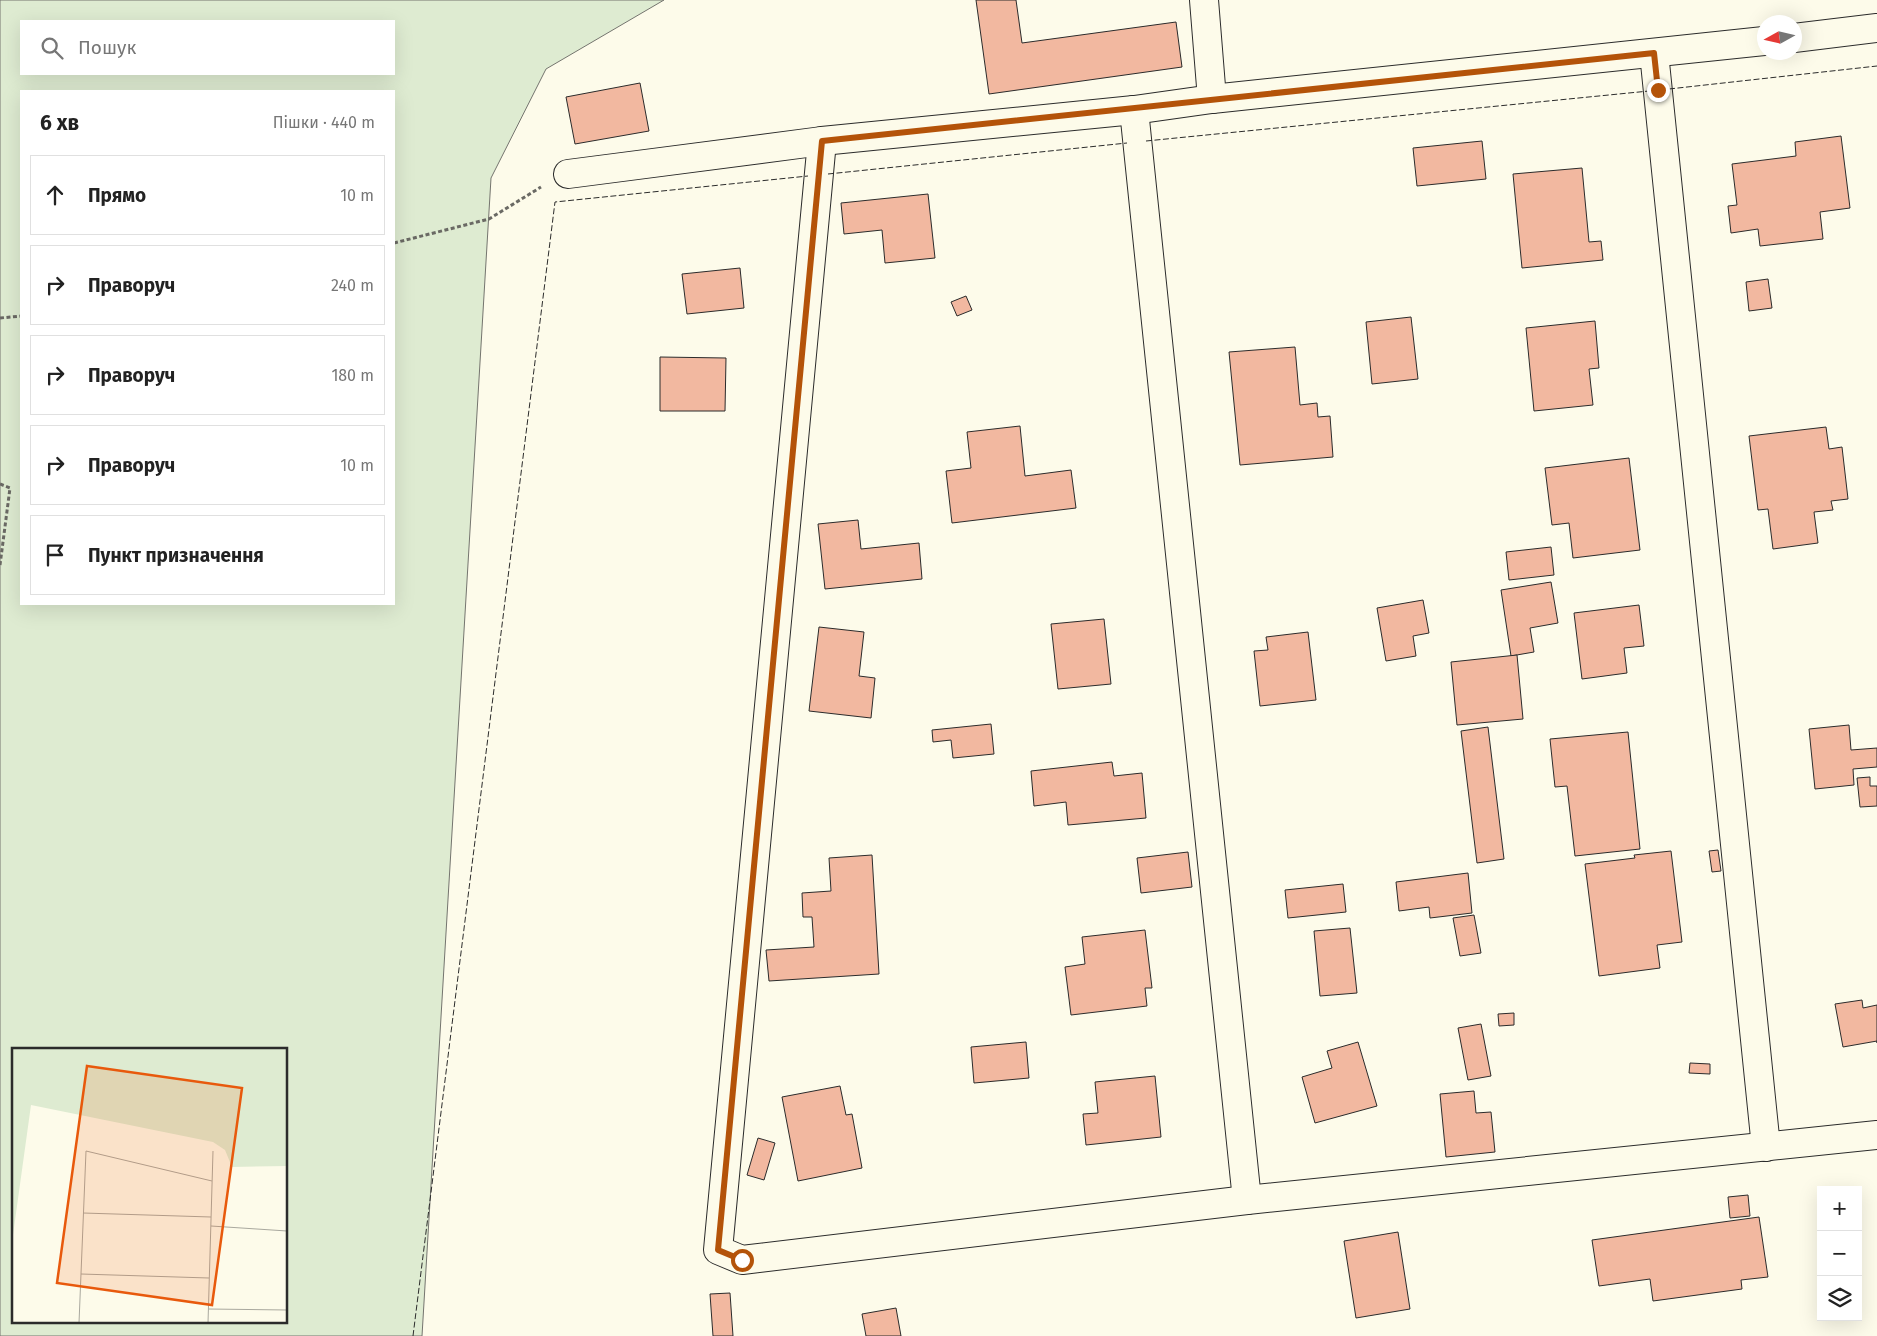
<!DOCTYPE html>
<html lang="uk">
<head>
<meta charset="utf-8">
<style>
  body { margin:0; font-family:"Fira Sans",sans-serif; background:#f2f2f2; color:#222 }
  .controls { position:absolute; right:15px; bottom:15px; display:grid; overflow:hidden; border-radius:0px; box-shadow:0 5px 20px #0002 }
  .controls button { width:45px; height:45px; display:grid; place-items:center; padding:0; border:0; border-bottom:1px solid #e0e0e0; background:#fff; color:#222; font:25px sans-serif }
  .compass { position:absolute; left:1757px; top:15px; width:45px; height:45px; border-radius:50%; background:#fff; box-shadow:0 5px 20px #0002; rotate:262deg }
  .stop { position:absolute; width:15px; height:15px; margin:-11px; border:4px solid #b45309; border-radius:50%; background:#fff }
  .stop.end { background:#b45309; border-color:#fff; box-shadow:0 1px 5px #0008 }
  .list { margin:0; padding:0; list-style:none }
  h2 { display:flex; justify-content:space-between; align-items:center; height:65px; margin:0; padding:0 20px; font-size:21px }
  h2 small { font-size:16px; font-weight:400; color:#767676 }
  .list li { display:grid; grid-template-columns:32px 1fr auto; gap:15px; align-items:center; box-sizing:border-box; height:80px; margin:0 10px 10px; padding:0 10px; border:1px solid #e0e0e0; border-radius:0px }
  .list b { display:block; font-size:19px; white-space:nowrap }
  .list em { font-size:16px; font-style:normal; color:#767676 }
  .icon { flex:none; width:28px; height:28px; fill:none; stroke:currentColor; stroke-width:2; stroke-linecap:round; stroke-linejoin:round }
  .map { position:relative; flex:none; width:1877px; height:1336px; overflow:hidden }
  .search { position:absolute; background:#fff; box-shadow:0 5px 20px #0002; left:20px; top:20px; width:375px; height:55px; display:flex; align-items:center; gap:12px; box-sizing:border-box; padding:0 18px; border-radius:0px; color:#767676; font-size:19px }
  .panel { position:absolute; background:#fff; box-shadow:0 5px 20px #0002; left:20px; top:90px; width:375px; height:515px; border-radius:0px }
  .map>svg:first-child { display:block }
  .green { fill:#deebd1; stroke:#74746e; fill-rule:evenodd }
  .building { fill:#f2b8a0; stroke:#2b2b2b }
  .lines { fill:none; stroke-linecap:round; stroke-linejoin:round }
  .minor-casing { stroke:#2b2b2b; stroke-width:30 }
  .path { stroke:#6a6964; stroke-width:3; stroke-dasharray:4 2.5; stroke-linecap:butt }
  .minor { stroke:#fdfbea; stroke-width:28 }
  .fence { stroke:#2b2b2b; stroke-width:1; stroke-dasharray:6 2.5; stroke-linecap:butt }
  .route { stroke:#b45309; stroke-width:6 }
  .inset-road { fill:none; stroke:#a9a89e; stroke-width:1 }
  .view { fill:#e8590c; fill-opacity:0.15; stroke:#e8590c; stroke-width:2.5 }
  .inset-edge { fill:none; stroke:#2b2b2b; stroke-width:2.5 }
</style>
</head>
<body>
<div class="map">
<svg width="1877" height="1336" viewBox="0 0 1877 1336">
  <rect width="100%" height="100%" fill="#fdfbea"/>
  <path class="green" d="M0 0H664L546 69 491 178 422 1336H0ZM21 21H394V74H21ZM21 91H394V604H21ZM14 1050H286V1322H14Z"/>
  <g class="building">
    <polygon points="976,0 1016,0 1022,43 1176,22 1182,67 989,94"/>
    <polygon points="640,83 649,131 575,144 566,97"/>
    <polygon points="1841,136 1850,208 1820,212 1823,239 1760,246 1758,229 1731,233 1728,206 1737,205 1732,164 1796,156 1795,142"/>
    <polygon points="1482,141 1486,179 1417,186 1413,148"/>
    <polygon points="1582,168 1589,242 1601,241 1603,260 1522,268 1513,174"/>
    <polygon points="928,194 935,258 885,263 882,230 844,234 841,203"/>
    <polygon points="740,268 744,308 687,314 682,274"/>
    <polygon points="1768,279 1772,308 1749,311 1746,282"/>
    <polygon points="966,296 972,310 957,316 951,302"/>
    <polygon points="1411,317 1418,379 1372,384 1366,322"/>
    <polygon points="1595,321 1599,368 1589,369 1593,405 1534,411 1526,328"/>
    <polygon points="1295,347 1300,405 1317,403 1318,417 1330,416 1333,457 1240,465 1229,352"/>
    <polygon points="660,357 726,358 725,411 660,411"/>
    <polygon points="1020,426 1025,476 1071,470 1076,508 952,523 946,471 971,468 967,432"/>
    <polygon points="1826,427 1829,449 1842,447 1848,499 1831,501 1833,510 1814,512 1818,543 1773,549 1768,509 1758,510 1749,436"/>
    <polygon points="1629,458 1640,550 1573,558 1569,523 1552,525 1545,468"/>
    <polygon points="858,520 861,549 919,543 922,579 825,589 818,524"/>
    <polygon points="1551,547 1554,575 1509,580 1506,552"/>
    <polygon points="1551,582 1558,623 1530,628 1534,652 1511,656 1501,590"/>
    <polygon points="1423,600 1429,633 1413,636 1416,656 1386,661 1377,608"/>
    <polygon points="1639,605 1644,646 1624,648 1627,673 1582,679 1574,613"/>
    <polygon points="1104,619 1111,684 1058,689 1051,624"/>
    <polygon points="819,627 864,632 859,676 875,678 871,718 809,711"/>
    <polygon points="1308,632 1316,700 1260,706 1254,651 1268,650 1266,637"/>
    <polygon points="1517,655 1523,719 1457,725 1451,662"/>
    <polygon points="991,724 994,754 953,758 951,740 933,742 932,730"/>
    <polygon points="1849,725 1851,750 1877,748 1877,767 1853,769 1854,785 1815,789 1809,729"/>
    <polygon points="1488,727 1504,859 1477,863 1461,731"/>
    <polygon points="1628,732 1640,849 1575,856 1567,786 1555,787 1550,739"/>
    <polygon points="1112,762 1114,776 1142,773 1146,818 1068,825 1066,802 1034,806 1031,771"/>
    <polygon points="1870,777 1870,786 1877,786 1877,806 1860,807 1857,778"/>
    <polygon points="1718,850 1721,871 1712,872 1709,851"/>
    <polygon points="1671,851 1682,942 1657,945 1660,968 1599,976 1585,864 1635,858 1634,855"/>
    <polygon points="1188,852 1192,887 1141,893 1137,858"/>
    <polygon points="872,855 879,974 769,981 766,950 814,947 812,917 803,917 802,893 831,891 829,858"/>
    <polygon points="1468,873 1472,913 1430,918 1429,907 1399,911 1396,882"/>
    <polygon points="1343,884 1346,912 1288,918 1285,890"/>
    <polygon points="1474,915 1481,953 1460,956 1453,918"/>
    <polygon points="1350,928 1357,993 1320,996 1314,931"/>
    <polygon points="1145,930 1152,988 1145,988 1147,1006 1071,1015 1065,967 1085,964 1082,937"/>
    <polygon points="1862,1000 1863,1008 1877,1005 1877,1043 1877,1041 1843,1047 1835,1004"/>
    <polygon points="1514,1013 1514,1025 1499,1026 1498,1014"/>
    <polygon points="1481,1024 1491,1076 1468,1080 1458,1028"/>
    <polygon points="1026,1042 1029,1078 974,1083 971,1047"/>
    <polygon points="1358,1042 1377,1106 1315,1123 1302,1077 1332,1068 1327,1051"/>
    <polygon points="1690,1063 1710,1064 1710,1074 1689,1073"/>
    <polygon points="1155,1076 1161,1137 1086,1145 1083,1114 1098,1113 1095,1082"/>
    <polygon points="840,1086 846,1115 852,1114 862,1168 798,1181 782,1097"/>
    <polygon points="1474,1091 1476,1113 1491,1112 1495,1152 1446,1157 1440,1094"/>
    <polygon points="758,1138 775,1143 764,1180 747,1175"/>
    <polygon points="1748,1195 1750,1216 1730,1218 1728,1197"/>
    <polygon points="1759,1217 1768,1277 1741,1280 1742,1289 1653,1301 1650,1279 1599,1286 1592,1240"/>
    <polygon points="1398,1232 1410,1309 1356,1318 1344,1241"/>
    <polygon points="730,1293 733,1336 713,1336 710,1294"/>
    <polygon points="896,1308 901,1336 866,1336 862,1314"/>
  </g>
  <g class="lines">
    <defs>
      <g id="minor">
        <polyline points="1204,0 1212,99"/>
        <polyline points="1794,38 1877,28"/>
        <polyline points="1654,53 1766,1147"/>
        <polyline points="1134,110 1247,1200"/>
        <polyline points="822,141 718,1250 742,1260 1247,1200 1877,1135"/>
        <polyline points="568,174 822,141 1134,110 1212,99 1764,41"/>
      </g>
    </defs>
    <use href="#minor" class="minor-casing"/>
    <g class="path">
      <polyline points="394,243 489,219 541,187"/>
      <polyline points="0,318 21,316"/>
      <polyline points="0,484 10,488 0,565"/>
    </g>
    <use href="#minor" class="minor"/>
    <g class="fence">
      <polyline points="1669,89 1877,66"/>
      <polyline points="1146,141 1649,91"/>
      <polyline points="828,174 1127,143"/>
      <polyline points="413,1336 555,202 808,176"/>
    </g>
  </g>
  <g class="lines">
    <path class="route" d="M742 1260 718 1250 822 141C1100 114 1377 82 1654 53L1658 90"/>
  </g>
  <g transform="translate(12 1048)">
    <rect width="275" height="275" fill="#fdfbea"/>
    <path d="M0 0H275V118L220 119 213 102 201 94 19 57 0 194Z" fill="#deebd1"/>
    <path class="inset-road" d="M71 165 199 169M199 178 275 183M69 226 197 230M196 261 275 262M67 275 74 103 200 133M196 275 201 103"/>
    <path class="view" d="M75 18 230 40 200 257 45 235Z"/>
    <rect width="275" height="275" class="inset-edge"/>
  </g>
</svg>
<div class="controls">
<button>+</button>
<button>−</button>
<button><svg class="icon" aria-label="layers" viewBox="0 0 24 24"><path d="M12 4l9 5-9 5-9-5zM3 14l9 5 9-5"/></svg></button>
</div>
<svg class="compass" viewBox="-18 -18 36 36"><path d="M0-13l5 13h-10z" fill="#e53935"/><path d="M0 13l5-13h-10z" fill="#767676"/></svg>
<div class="stop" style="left:742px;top:1260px"></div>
<div class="stop end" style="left:1658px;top:90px"></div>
<div class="search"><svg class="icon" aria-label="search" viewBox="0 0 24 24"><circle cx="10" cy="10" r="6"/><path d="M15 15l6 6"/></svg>Пошук</div>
<section class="panel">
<h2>6 хв<small>Пішки · 440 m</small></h2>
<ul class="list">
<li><svg class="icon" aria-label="ahead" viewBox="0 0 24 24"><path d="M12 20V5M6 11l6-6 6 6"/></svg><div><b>Прямо</b></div><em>10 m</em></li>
<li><svg class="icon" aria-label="right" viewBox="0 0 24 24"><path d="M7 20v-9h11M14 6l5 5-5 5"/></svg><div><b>Праворуч</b></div><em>240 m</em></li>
<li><svg class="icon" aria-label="right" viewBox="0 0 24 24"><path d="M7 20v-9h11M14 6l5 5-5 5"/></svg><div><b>Праворуч</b></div><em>180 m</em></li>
<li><svg class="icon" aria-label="right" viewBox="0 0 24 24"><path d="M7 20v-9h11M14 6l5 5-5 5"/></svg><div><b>Праворуч</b></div><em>10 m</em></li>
<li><svg class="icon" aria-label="arrive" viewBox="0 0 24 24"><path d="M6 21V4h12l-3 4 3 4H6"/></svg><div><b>Пункт призначення</b></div></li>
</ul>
</section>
</div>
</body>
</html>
